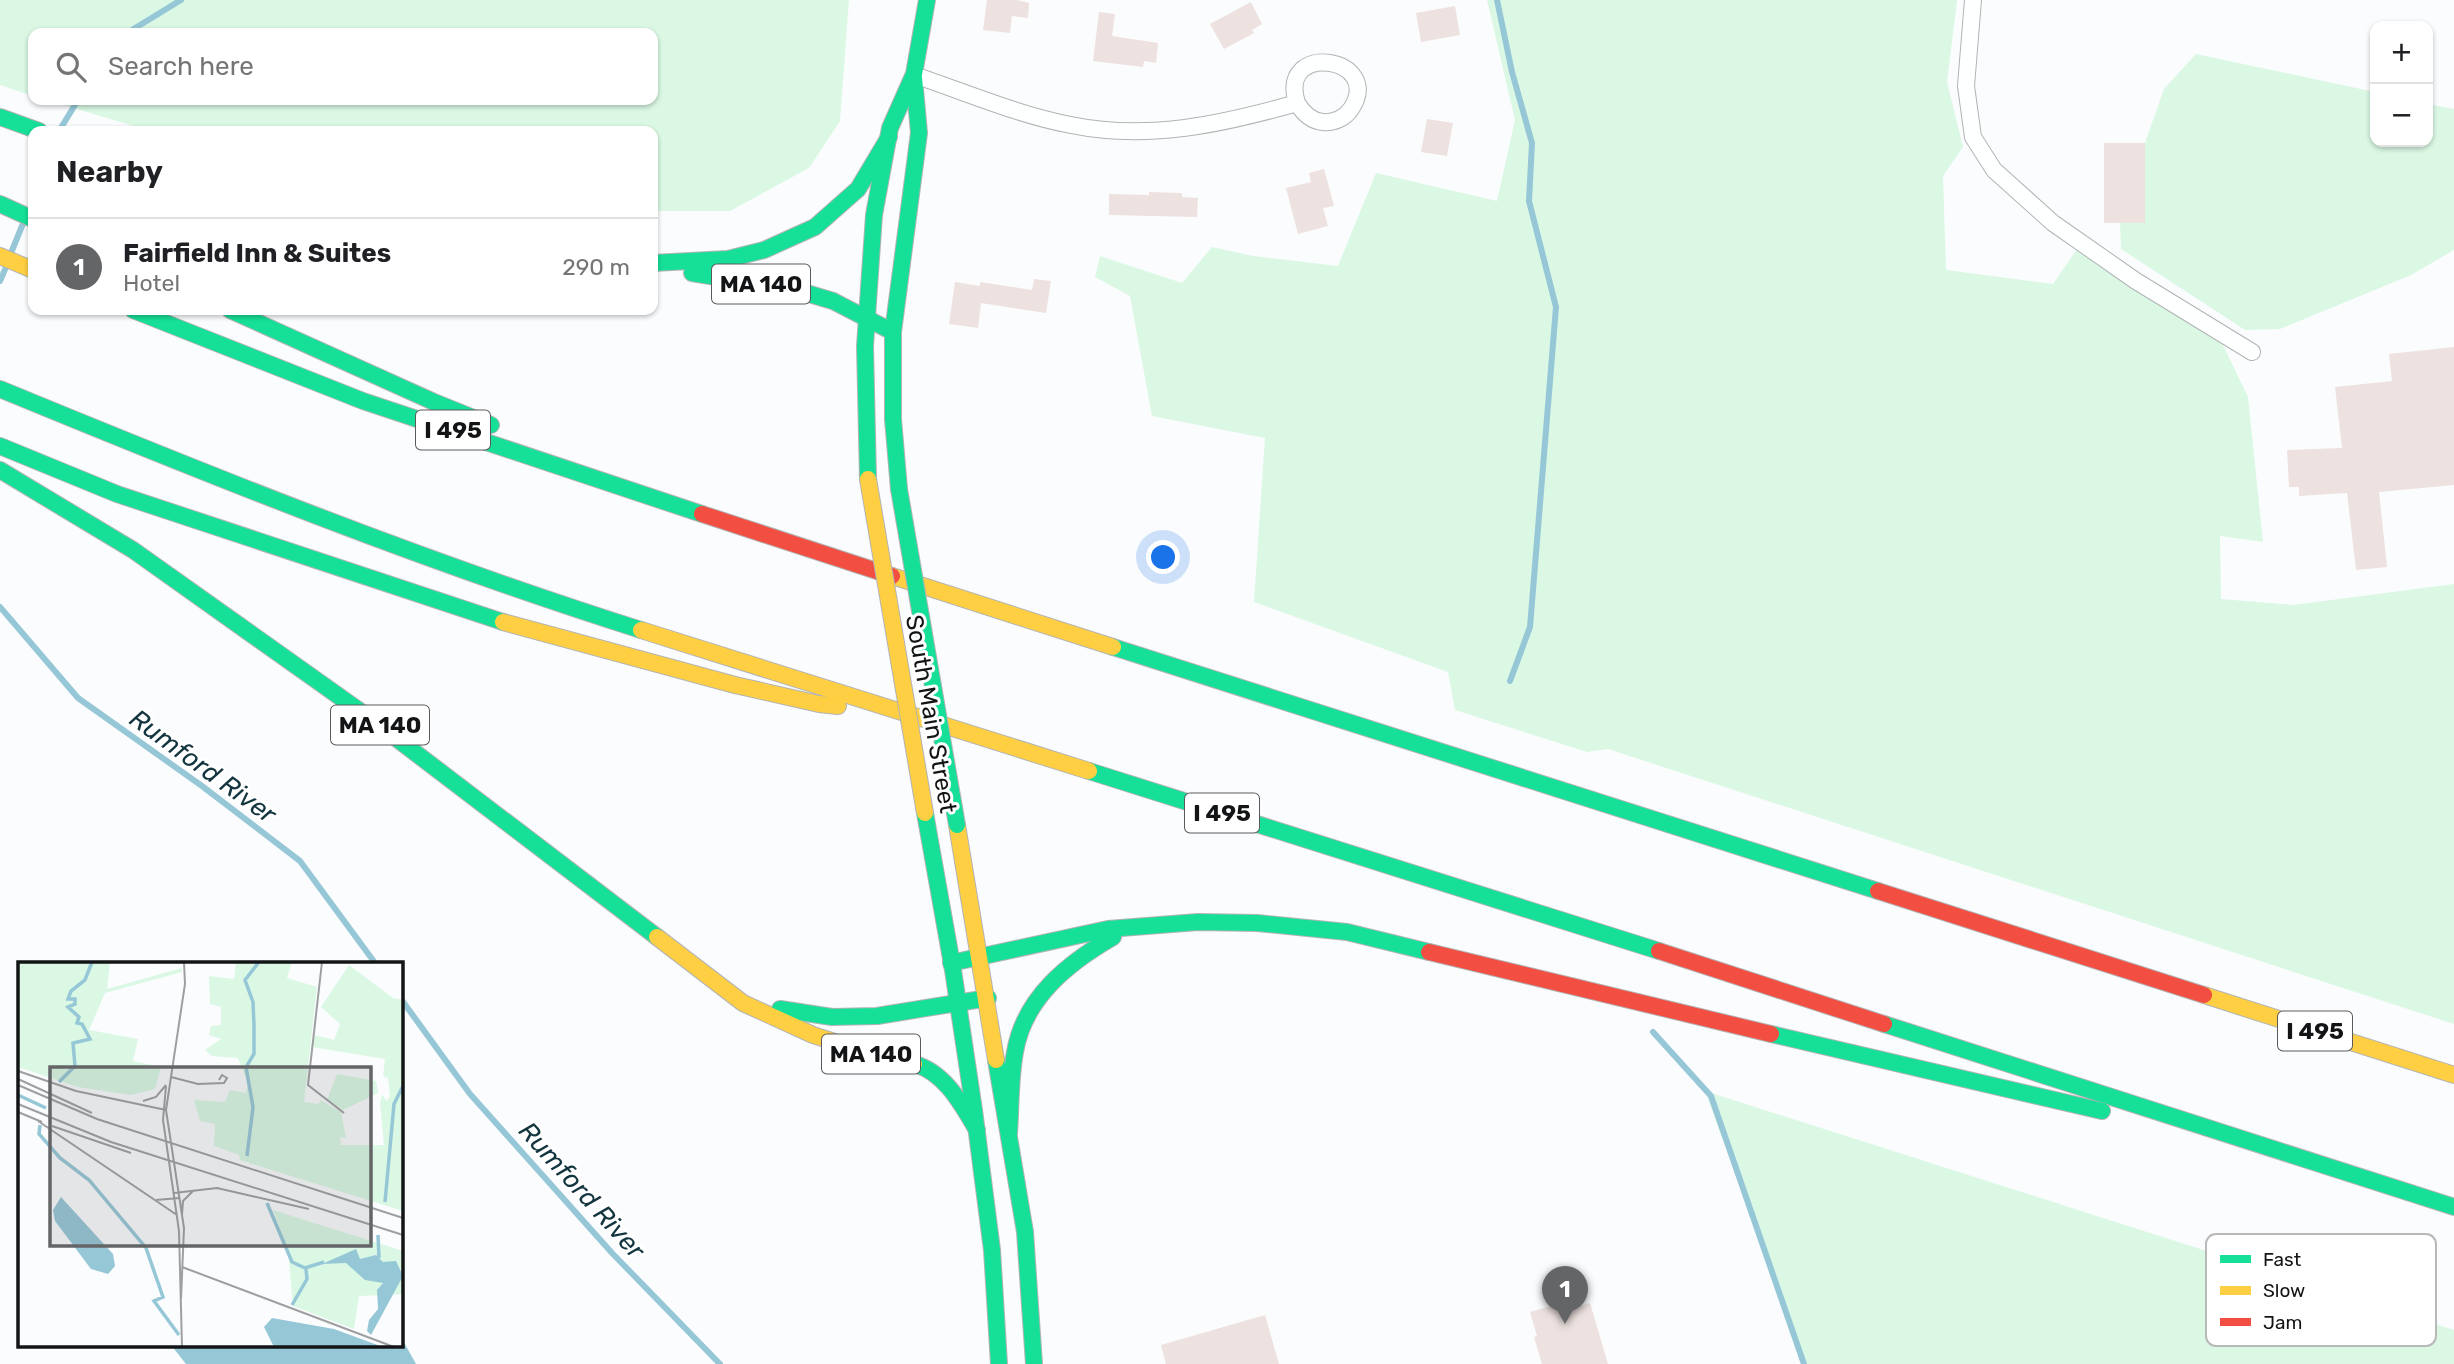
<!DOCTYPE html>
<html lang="en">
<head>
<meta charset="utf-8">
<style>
  body { margin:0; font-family:Rubik,sans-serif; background:#f2f2f2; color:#202124 }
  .controls { position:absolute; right:21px; top:21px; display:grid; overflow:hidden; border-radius:14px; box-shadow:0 2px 5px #0004 }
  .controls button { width:63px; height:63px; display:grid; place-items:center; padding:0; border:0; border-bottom:2px solid #e0e0e0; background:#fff; color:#202124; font:35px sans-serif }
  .you { position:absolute; left:1164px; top:558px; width:24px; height:24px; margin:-18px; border:5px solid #fff; border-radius:50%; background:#1a73e8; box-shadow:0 0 0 10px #1a73e833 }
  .badge { display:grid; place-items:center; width:46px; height:46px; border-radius:50%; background:#646567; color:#fff; font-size:23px; font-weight:700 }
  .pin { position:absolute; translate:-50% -58px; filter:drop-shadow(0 2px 4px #0008) }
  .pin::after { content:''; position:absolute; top:37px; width:24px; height:21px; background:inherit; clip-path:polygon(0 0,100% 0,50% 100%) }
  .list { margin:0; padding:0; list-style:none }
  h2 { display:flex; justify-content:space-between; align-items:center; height:91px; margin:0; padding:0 28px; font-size:30px }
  h2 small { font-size:23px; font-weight:400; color:#757577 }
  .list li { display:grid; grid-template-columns:46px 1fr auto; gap:21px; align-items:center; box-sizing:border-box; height:98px; padding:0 28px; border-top:2px solid #e0e0e0 }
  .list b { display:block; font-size:26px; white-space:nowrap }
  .list p { margin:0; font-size:23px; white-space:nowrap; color:#757577 }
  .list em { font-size:23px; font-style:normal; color:#757577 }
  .icon { flex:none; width:38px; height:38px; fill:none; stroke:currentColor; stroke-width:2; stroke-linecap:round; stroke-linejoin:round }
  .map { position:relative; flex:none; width:2454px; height:1364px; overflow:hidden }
  .search { position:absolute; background:#fff; box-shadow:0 2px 5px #0004; left:28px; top:28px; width:630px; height:77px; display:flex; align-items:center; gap:18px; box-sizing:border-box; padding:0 24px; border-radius:14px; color:#757577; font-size:26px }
  .panel { position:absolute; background:#fff; box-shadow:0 2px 5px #0004; left:28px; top:126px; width:630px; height:189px; border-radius:14px }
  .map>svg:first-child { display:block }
  .green { fill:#daf8e4 }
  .water { fill:#96c7d7 }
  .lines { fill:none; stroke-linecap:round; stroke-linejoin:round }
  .stream { stroke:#96c7d7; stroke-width:6 }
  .building { fill:#ede2df }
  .street-casing { stroke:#b2b3b5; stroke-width:18 }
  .fast-casing { stroke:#b2b3b5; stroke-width:18 }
  .slow-casing { stroke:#b2b3b5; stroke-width:18 }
  .jam-casing { stroke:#b2b3b5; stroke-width:18 }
  .street { stroke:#feffff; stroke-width:16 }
  .fast { stroke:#16e098; stroke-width:16 }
  .slow { stroke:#ffcf43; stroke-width:16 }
  .jam { stroke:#f24e42; stroke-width:16 }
  .fast-bridge-casing { stroke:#b2b3b5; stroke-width:18; stroke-linecap:butt }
  .slow-bridge-casing { stroke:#b2b3b5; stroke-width:18; stroke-linecap:butt }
  .fast-bridge { stroke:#16e098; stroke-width:16 }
  .slow-bridge { stroke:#ffcf43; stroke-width:16 }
  .labels { text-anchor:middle; stroke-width:6; stroke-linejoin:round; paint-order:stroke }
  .shield { fill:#fff; stroke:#5a5a5c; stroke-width:2 }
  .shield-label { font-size:23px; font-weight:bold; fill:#131416 }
  .street-label { font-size:24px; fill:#131416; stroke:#fff }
  .water-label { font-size:26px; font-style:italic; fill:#13353f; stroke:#fff }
  .inset-river { fill:none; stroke:#96c7d7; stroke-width:3.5 }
  .inset-road { fill:none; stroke:#9e9fa1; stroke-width:2 }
  .view { fill:#646567; fill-opacity:0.15; stroke:#646567; stroke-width:3.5 }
  .inset-edge { fill:none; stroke:#131416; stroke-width:3.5 }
  .key { fill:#fff; stroke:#b8b8b9; stroke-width:2 }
  .key-label { font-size:19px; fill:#131416 }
</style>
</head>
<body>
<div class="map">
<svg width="2454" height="1364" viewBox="0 0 2454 1364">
  <rect width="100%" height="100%" fill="#fbfcfe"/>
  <g class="green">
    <polygon points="0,0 849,0 840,121 809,168 730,211 653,211 653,131 150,131 47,100 653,100 653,33 33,33 33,96 0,85"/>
    <polygon points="1487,0 1957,0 1947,82 1963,147 1943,176 1946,270 2053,284 2077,249 2222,343 2248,397 2263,542 2220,536 2221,599 2293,605 2454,584 2454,1024 1608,749 1587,752 1455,710 1448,672 1254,602 1265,438 1152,416 1130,296 1095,277 1100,256 1182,283 1212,247 1253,256 1338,266 1376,173 1497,201 1515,120"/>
    <polygon points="2196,54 2375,92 2375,142 2428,142 2428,104 2454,109 2454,250 2411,275 2280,329 2245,330 2121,249 2120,223 2145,222 2145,143 2164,89"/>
    <polygon points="1705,1091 2454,1330 2454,1364 1805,1364"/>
  </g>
  <polygon class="water" points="401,1337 416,1364 186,1364 171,1345 401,1345"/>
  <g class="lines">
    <g class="stream">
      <polyline points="1497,0 1512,72 1532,143 1529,201 1556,307 1530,627 1510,681"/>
      <polyline points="127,33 181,0"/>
      <polyline points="59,131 78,100"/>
      <polyline points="11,253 24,221"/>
      <polyline points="0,281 6,267"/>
      <polyline points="0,607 78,698 202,786 300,861 375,963"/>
      <polyline points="401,999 470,1094 612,1253 720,1364"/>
      <polyline points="1653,1032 1711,1096 1804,1364"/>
    </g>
  </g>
  <g class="building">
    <polygon points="987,0 1017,0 1029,3 1028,18 1012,16 1010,33 983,30"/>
    <polygon points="1251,2 1262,24 1252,30 1254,33 1224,49 1210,24"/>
    <polygon points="1455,6 1460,35 1421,42 1416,13"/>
    <polygon points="1099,12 1115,14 1112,36 1158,43 1156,63 1144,61 1143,67 1093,61"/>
    <polygon points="1427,119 1453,123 1447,156 1421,152"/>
    <rect x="2104" y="143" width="41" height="80"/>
    <polygon points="1324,169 1334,206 1323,208 1328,226 1298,234 1286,188 1311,182 1309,173"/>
    <polygon points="1149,192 1182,193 1182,197 1198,198 1197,217 1109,215 1109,194 1149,195"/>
    <polygon points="1034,279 1051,281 1046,313 981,303 978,328 949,324 955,282 980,286 980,282 1032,290"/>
    <polygon points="2454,347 2454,485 2379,492 2387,567 2356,570 2347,493 2299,496 2299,487 2289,487 2287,450 2342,448 2335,387 2392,381 2389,354"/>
    <polygon points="1575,1299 1578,1307 1590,1303 1608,1364 1542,1364 1534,1337 1537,1336 1530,1312"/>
    <polygon points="1265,1315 1279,1364 1166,1364 1161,1345"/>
  </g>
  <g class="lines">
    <defs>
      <g id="street">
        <polyline points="1973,0 1966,86 1973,137 1994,170 2053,223 2136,281 2252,352"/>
        <path d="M914 75C965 92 1018 115 1071 125 1148 141 1223 124 1297 103 1303 113 1311 121 1323 122 1334 123 1345 118 1351 109 1385 57 1277 40 1297 103"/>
      </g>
      <g id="fast">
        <polyline points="0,117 39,131"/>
        <polyline points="0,204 33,219"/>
        <polyline points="653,263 728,259 764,250 815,227 858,189 889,137"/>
        <polyline points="692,273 796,290 833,301 893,332"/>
        <polyline points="133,310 363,401 702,514"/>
        <polyline points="230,310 434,402 491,425"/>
        <path d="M0 389C211 476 423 561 641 630"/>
        <polyline points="0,446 117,494 503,622"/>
        <polyline points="0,470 133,550 371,719 657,937"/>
        <polyline points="868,479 865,346 874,215 890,128 914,74 927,0"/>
        <polyline points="899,489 893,419 893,332 919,133 914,78"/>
        <polyline points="1113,647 1878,891"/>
        <polyline points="1089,771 1659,951"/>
        <polyline points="925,813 953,970 974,1110 992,1250 999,1364"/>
        <polyline points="951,963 1108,929 1198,922 1257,923 1347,932 1429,952"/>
        <polyline points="780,1009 832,1017 877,1016 988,998"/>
        <polyline points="1884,1024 2454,1207"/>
        <polyline points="1771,1034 2102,1111"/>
        <polyline points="996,1060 1025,1232 1034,1364"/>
        <path d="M914 1064C945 1072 962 1105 977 1130"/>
        <path d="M1009 1133C1011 1106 1010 1079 1015 1052 1024 998 1068 963 1113 937"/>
      </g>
      <g id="slow">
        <polyline points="0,256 33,270"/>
        <polyline points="892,576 1113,647"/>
        <polyline points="503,622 735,685 819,704 838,706"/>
        <polyline points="641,630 1089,771"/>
        <polyline points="957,825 996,1060"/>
        <polyline points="657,937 743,1003 813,1035 879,1056 914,1064"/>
        <polyline points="2204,995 2454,1075"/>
      </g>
      <g id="jam">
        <polyline points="702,514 892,576"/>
        <polyline points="1878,891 2204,995"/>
        <polyline points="1659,951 1884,1024"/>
        <polyline points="1429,952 1771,1034"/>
      </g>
    </defs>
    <use href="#street" class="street-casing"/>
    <use href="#fast" class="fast-casing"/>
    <use href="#slow" class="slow-casing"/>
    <use href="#jam" class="jam-casing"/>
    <use href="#street" class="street"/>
    <use href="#fast" class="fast"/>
    <use href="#slow" class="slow"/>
    <use href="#jam" class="jam"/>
    <defs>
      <polyline id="fast-bridge" points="899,489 957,825"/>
      <polyline id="slow-bridge" points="868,479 925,813"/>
    </defs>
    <use href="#fast-bridge" class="fast-bridge-casing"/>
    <use href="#slow-bridge" class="slow-bridge-casing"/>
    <use href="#fast-bridge" class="fast-bridge"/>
    <use href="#slow-bridge" class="slow-bridge"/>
  </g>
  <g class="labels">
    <g class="shield">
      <rect x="712" y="264.5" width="98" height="39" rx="5"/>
      <rect x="416" y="410.5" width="74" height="39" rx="5"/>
      <rect x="331" y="705.5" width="98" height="39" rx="5"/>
      <rect x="1185" y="793.5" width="74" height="39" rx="5"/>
      <rect x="2278" y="1011.5" width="74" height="39" rx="5"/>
      <rect x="822" y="1034.5" width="98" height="39" rx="5"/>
    </g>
    <g class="shield-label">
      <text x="761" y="292">MA 140</text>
      <text x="453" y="438">I 495</text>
      <text x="380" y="733">MA 140</text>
      <text x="1222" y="821">I 495</text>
      <text x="2315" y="1039">I 495</text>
      <text x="871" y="1062">MA 140</text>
    </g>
    <g class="street-label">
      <text transform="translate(931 714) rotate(80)" y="8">South Main Street</text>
    </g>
    <g class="water-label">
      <text transform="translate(203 766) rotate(36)" y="9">Rumford River</text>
      <text transform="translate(582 1190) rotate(48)" y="9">Rumford River</text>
    </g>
  </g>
  <g transform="translate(18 962)">
    <rect width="385" height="385" fill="#fbfcfe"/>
    <path d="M0 0H92L89 27 164 6V10L87 31 71 68 120 77 115 99 143 105 137 127 112 133 60 125 0 105ZM218 0H274L269 16 299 25 286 140 300 142 303 138 323 150 328 176 322 175 323 183H366L362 141 364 133 369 139 372 134 370 116 365 114 367 97 294 85 296 73 316 78 322 62 303 45 331 3 375 36 385 38V249L222 198 221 193 196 184 197 162 182 159 176 138 207 140 212 128 228 131 230 121 220 96 194 94 187 88 203 77 191 73 193 64 203 63V45L192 42 191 14 216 17ZM319 112 358 119 360 131 325 148 309 138ZM255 248 385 289V332L341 334 336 367 275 344 270 289Z" fill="#daf8e4"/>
    <path d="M43 235 95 292 97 304 90 312 73 307 37 259 35 248ZM338 287 342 297 358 293 365 300 378 299 385 314 353 373 349 369 351 358 360 347 359 328 365 321 347 318 328 301 304 302ZM254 356 316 367 365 385H256L246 365Z" fill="#96c7d7"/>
    <path class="inset-river" d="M41 120 57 104 55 81 72 77 64 62 59 61 61 55 50 45 57 42V37H50L53 29 67 18 74 0M0 133 28 146M22 163 21 172 42 196 71 218 128 286 145 335 136 339 161 373M229 194 235 145 228 105 236 92V63L235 40 227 18 241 0M367 240 376 142 385 124M249 241 274 300 287 306 306 300M360 273 361 296M274 343 289 317 288 307"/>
    <path class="inset-road" d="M304 0 290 123 326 151M0 109 58 129 148 148M153 115 180 122 206 121 209 116 204 113 201 118M0 117 74 151M0 123 79 157 385 256M148 124 145 158 161 269 164 385M125 139 138 135 148 123M0 142 93 180 385 273M0 150 24 160M20 159 159 253M34 164 113 191M156 231 199 226 291 247M138 238 161 236M164 253 165 239 176 228M164 305 376 385M163 337 166 266 148 148 167 22 166 0"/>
    <path class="view" d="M32 105H353V284H32Z"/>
    <rect width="385" height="385" class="inset-edge"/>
  </g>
  <rect x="2206" y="1234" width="230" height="112" rx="10" class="key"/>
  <rect x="2220" y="1255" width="31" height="8" fill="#16e098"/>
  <rect x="2220" y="1286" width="31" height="9" fill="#ffcf43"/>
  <rect x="2220" y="1318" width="31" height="8" fill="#f24e42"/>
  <g class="key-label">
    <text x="2263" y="1266">Fast</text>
    <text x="2263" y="1297">Slow</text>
    <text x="2263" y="1329">Jam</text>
  </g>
</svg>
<div class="controls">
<button>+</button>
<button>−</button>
</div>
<div class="you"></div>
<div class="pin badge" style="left:1565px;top:1324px">1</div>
<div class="search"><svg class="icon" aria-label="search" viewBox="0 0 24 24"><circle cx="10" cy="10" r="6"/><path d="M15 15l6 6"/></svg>Search here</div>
<section class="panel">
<h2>Nearby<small></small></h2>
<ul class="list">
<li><span class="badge">1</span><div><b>Fairfield Inn &amp; Suites</b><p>Hotel</p></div><em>290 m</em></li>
</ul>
</section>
</div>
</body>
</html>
